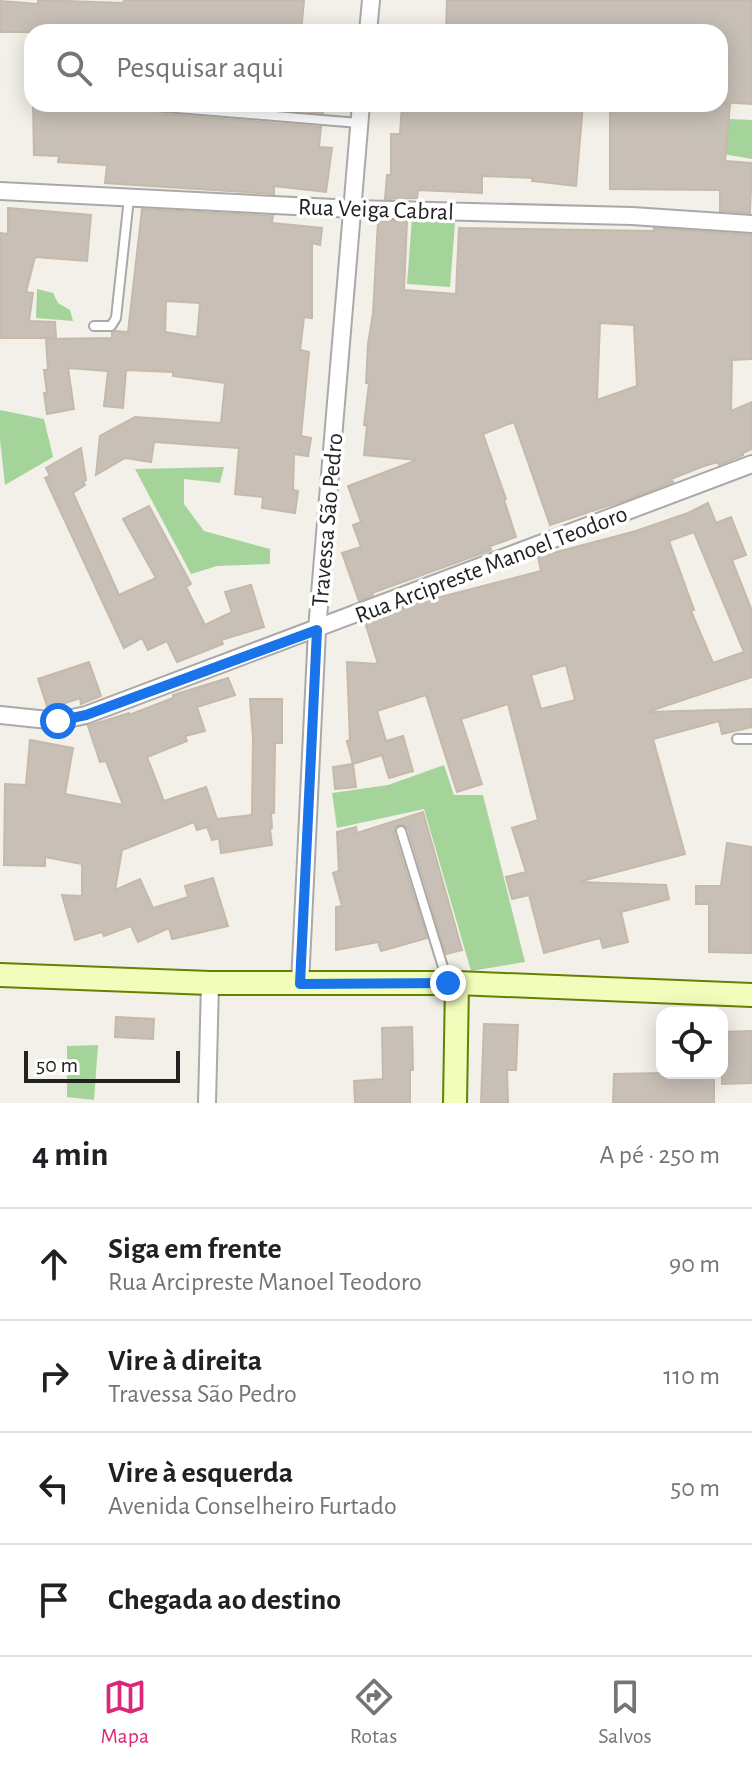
<!DOCTYPE html>
<html lang="pt">
<head>
<meta charset="utf-8">
<style>
  body { margin:0; font-family:"Alegreya Sans",sans-serif; background:#f6f6f6; color:#202124 }
  .controls { position:absolute; right:24px; bottom:24px; display:grid; overflow:hidden; border-radius:16px; box-shadow:0 4px 20px #0003 }
  .controls button { width:72px; height:72px; display:grid; place-items:center; padding:0; border:0; border-bottom:2px solid #e0e0e0; background:#fff; color:#202124; font:40px sans-serif }
  .scale { position:absolute; left:24px; bottom:20px; width:156px; box-sizing:border-box; padding-left:8px; border:4px solid #222; border-top:0; font-size:22px; line-height:28px; white-space:nowrap; color:#222; -webkit-text-stroke:6px #fff; paint-order:stroke }
  .stop { position:absolute; width:24px; height:24px; margin:-18px; border:6px solid #1a73e8; border-radius:50%; background:#fff }
  .stop.end { background:#1a73e8; border-color:#fff; box-shadow:0 2px 8px #0008 }
  .list { margin:0; padding:0; list-style:none }
  h2 { display:flex; justify-content:space-between; align-items:center; height:104px; margin:0; padding:0 32px; font-size:34px }
  h2 small { font-size:26px; font-weight:400; color:#757577 }
  .list li { display:grid; grid-template-columns:52px 1fr auto; gap:24px; align-items:center; box-sizing:border-box; height:112px; padding:0 32px; border-top:2px solid #e0e0e0 }
  .list b { display:block; font-size:30px; white-space:nowrap }
  .list p { margin:0; font-size:26px; white-space:nowrap; color:#757577 }
  .list em { font-size:26px; font-style:normal; color:#757577 }
  .icon { flex:none; width:44px; height:44px; fill:none; stroke:currentColor; stroke-width:2; stroke-linecap:round; stroke-linejoin:round }
  .map { position:relative; flex:none; width:752px; height:1103px; overflow:hidden }
  .search { position:absolute; background:#fff; box-shadow:0 4px 20px #0003; left:24px; right:24px; top:24px; height:88px; display:flex; align-items:center; gap:20px; box-sizing:border-box; padding:0 28px; border-radius:24px; color:#757577; font-size:30px }
  .sheet { height:552px; background:#fff }
  nav { display:flex; justify-content:space-around; align-items:center; box-sizing:border-box; height:112px; border-top:2px solid #e0e0e0; background:#fff; font-size:22px; color:#757577 }
  nav a { display:grid; justify-items:center; gap:4px }
  nav .on { color:#db2777 }
  .map>svg:first-child { display:block }
  .forest { fill:#a5d49b }
  .building { fill:#c8c0b7; stroke:#c5b9a9; stroke-width:2; fill-rule:evenodd }
  .lines { fill:none; stroke-linecap:round; stroke-linejoin:round }
  .lane-casing { stroke:#a9a9a9; stroke-width:12 }
  .street-casing { stroke:#a9a9a9; stroke-width:20 }
  .secondary-casing { stroke:#648200; stroke-width:26 }
  .lane { stroke:#fff; stroke-width:8 }
  .street { stroke:#fff; stroke-width:16 }
  .secondary { stroke:#f2fdbb; stroke-width:22 }
  .route { stroke:#1a73e8; stroke-width:10 }
  .labels { text-anchor:middle; stroke-width:7; stroke-linejoin:round; paint-order:stroke }
  .street-label { font-size:24px; fill:#222; stroke:#fff }
</style>
</head>
<body>
<div class="map">
<svg width="752" height="1103" viewBox="0 0 752 1103">
  <rect width="100%" height="100%" fill="#f2f0e8"/>
  <g class="forest">
    <polygon points="729,119 752,120 752,159 711,152 718,136 727,137"/>
    <polygon points="412,219 455,223 450,287 407,284"/>
    <polygon points="37,289 53,293 58,303 70,310 73,321 36,318"/>
    <polygon points="0,410 44,419 53,457 5,485 0,440"/>
    <polygon points="224,467 220,483 184,479 184,504 204,531 270,549 270,564 217,566 191,574 135,469"/>
    <polygon points="444,765 454,795 483,795 525,962 471,971 424,809 337,828 332,793 388,785"/>
    <polygon points="98,1045 94,1100 67,1097 67,1046"/>
  </g>
  <g class="building">
    <polygon points="38,0 123,3 124,0 304,0 301,32 0,32 0,1 38,4"/>
    <polygon points="447,0 752,0 752,104 720,102 720,32 446,32"/>
    <polygon points="33,104 159,104 159,111 164,114 321,127 319,147 332,148 326,192 274,186 274,194 105,183 107,165 58,162 59,156 34,155"/>
    <polygon points="214,104 324,104 323,113"/>
    <polygon points="402,104 583,104 576,186 532,181 533,178 482,176 482,193 418,190 417,198 385,199 387,175 391,175 391,134 400,134"/>
    <polygon points="610,104 730,104 725,161 752,163 750,213 720,211 720,190 610,189"/>
    <polygon points="8,208 91,215 87,261 35,257 26,292 33,293 29,321 55,322 56,338 0,338 0,233 8,234"/>
    <path d="M142 209 273 216 272 223 322 228 320 245 312 243V318L304 317 300 350 309 352 301 436 311 438 308 456 294 454 293 490 298 491 295 513 262 508 263 497 235 494 239 448 154 442 151 462 125 458 96 475 100 436 135 417 221 423 225 383 173 376V372L126 370 123 408 104 406 108 371 68 368 74 409 47 414 44 393H47L44 370H48L46 339 112 338V333L115 331 128 332ZM166 301 200 303 197 337 165 332Z"/>
    <path d="M378 221H407L404 290 456 294 459 228 654 231V228L752 235V359L732 360 731 411 752 402V449L743 453V455L719 465 718 462 704 466 671 479 673 482 629 499 550 525 514 422 483 434 506 499 504 500 516 537 490 546 491 550 372 593 373 595 359 601 342 553 361 547 353 525 361 522 348 486 417 460 364 455 367 426 364 425 369 383H366L368 344 373 313ZM600 323 634 325 637 386 597 400Z"/>
    <polygon points="81,448 86,480 83,482 85,485 73,493 119,595 156,578 123,519 149,506 191,584 186,587 205,625 232,612 225,592 251,585 264,627 221,640 223,644 177,662 167,641 148,650 142,638 124,648 45,478 50,476 46,468"/>
    <path d="M708 503 716 523 731 517 746 555 732 560 752 611V677L647 712 752 709V727L722 734 719 721 653 739 685 854 578 882 666 885 669 899 621 912 628 942 603 948 600 938 544 953 529 895 512 899 506 877 526 872 512 828 538 820 508 704 461 719 482 784 457 792 426 695 377 711 386 741 403 736 413 771 389 778 382 755 353 764 347 741 350 740 347 662 378 664 365 622 410 605 541 571 538 557 636 531 688 513ZM694 532 744 652 713 663 691 611 694 610 669 541ZM566 665 575 700 541 709 531 675Z"/>
    <polygon points="89,662 101,696 81,704 80,698 48,709 38,679"/>
    <polygon points="228,678 235,695 197,707 205,731 185,736 187,741 147,757 164,801 206,787 217,819 252,815 253,738 250,699 282,699 282,743 275,743 274,813 271,813 272,828 270,829 272,845 221,853 219,838 212,840 207,827 197,830 194,822 122,850 115,890 140,879 153,908 188,897 185,886 213,878 228,926 172,939 169,928 138,942 131,926 104,936 102,932 75,940 62,895 82,896 82,864 45,857 45,866 4,865 5,784 26,785 30,740 73,748 65,794 123,805 106,761 100,762 88,726 129,713 129,715 173,698 173,695"/>
    <polygon points="353,764 356,787 335,789 333,767"/>
    <polygon points="423,812 462,950 446,954 408,829 402,824 395,827 394,833 427,938 381,951 378,942 336,950 336,907 342,906 333,873 339,871 337,832 356,827 357,833"/>
    <polygon points="727,843 752,847 752,953 709,952 709,904 696,904 696,886 721,886"/>
    <polygon points="116,1017 154,1019 153,1039 115,1037"/>
    <polygon points="484,1024 518,1025 516,1070 507,1070 508,1103 481,1103"/>
    <polygon points="412,1027 413,1070 410,1070 410,1103 355,1103 354,1081 383,1079 382,1028"/>
    <polygon points="752,1031 752,1083 722,1084 722,1032"/>
    <polygon points="663,1073 714,1073 714,1103 613,1103 614,1074"/>
  </g>
  <g class="lines">
    <defs>
      <g id="lane">
        <polyline points="165,107 359,123"/>
        <polyline points="94,326 111,326 116,318 129,198"/>
        <polyline points="737,739 752,739"/>
        <polyline points="401,831 447,980"/>
      </g>
      <g id="street">
        <polyline points="368,32 371,0"/>
        <polyline points="0,191 354,209 632,216 752,224"/>
        <polyline points="0,715 58,721 86,715 752,464"/>
        <polyline points="300,984 317,630 361,104"/>
        <polyline points="207,1103 210,983"/>
      </g>
      <g id="secondary">
        <polyline points="0,975 210,983 457,983 752,995"/>
        <polyline points="455,1103 457,983"/>
      </g>
    </defs>
    <use href="#lane" class="lane-casing"/>
    <use href="#street" class="street-casing"/>
    <use href="#secondary" class="secondary-casing"/>
    <use href="#lane" class="lane"/>
    <use href="#street" class="street"/>
    <use href="#secondary" class="secondary"/>
  </g>
  <g class="lines">
    <polyline class="route" points="58,721 86,715 317,630 300,984 448,983"/>
  </g>
  <g class="labels">
    <g class="street-label">
      <text transform="translate(376 209) rotate(2)" y="8">Rua Veiga Cabral</text>
      <text transform="translate(327 520) rotate(-85)" y="8">Travessa São Pedro</text>
      <text transform="translate(491 564) rotate(-21)" y="8">Rua Arcipreste Manoel Teodoro</text>
    </g>
  </g>
</svg>
<div class="controls">
<button><svg class="icon" aria-label="locate" viewBox="0 0 24 24"><circle cx="12" cy="12" r="6"/><path d="M12 2v4M12 18v4M2 12h4M18 12h4"/></svg></button>
</div>
<div class="scale">50 m</div>
<div class="stop" style="left:58px;top:721px"></div>
<div class="stop end" style="left:448px;top:983px"></div>
<div class="search"><svg class="icon" aria-label="search" viewBox="0 0 24 24"><circle cx="10" cy="10" r="6"/><path d="M15 15l6 6"/></svg>Pesquisar aqui</div>
</div>
<section class="sheet">
<h2>4 min<small>A pé · 250 m</small></h2>
<ul class="list">
<li><svg class="icon" aria-label="ahead" viewBox="0 0 24 24"><path d="M12 20V5M6 11l6-6 6 6"/></svg><div><b>Siga em frente</b><p>Rua Arcipreste Manoel Teodoro</p></div><em>90 m</em></li>
<li><svg class="icon" aria-label="right" viewBox="0 0 24 24"><path d="M7 20v-9h11M14 6l5 5-5 5"/></svg><div><b>Vire à direita</b><p>Travessa São Pedro</p></div><em>110 m</em></li>
<li><svg class="icon" aria-label="left" viewBox="0 0 24 24"><path d="M17 20v-9H6M10 6l-5 5 5 5"/></svg><div><b>Vire à esquerda</b><p>Avenida Conselheiro Furtado</p></div><em>50 m</em></li>
<li><svg class="icon" aria-label="arrive" viewBox="0 0 24 24"><path d="M6 21V4h12l-3 4 3 4H6"/></svg><div><b>Chegada ao destino</b></div></li>
</ul>
</section>
<nav>
<a class="on"><svg class="icon" aria-label="map" viewBox="0 0 24 24"><path d="M3 6l6-2 6 2 6-2v14l-6 2-6-2-6 2zM9 4v14M15 6v14"/></svg>Mapa</a>
<a><svg class="icon" aria-label="directions" viewBox="0 0 24 24"><path d="M12 3l9 9-9 9-9-9zM9 14v-3h6M13 9l2 2-2 2"/></svg>Rotas</a>
<a><svg class="icon" aria-label="saved" viewBox="0 0 24 24"><path d="M7 4h10v16l-5-4-5 4z"/></svg>Salvos</a>
</nav>
</body>
</html>
